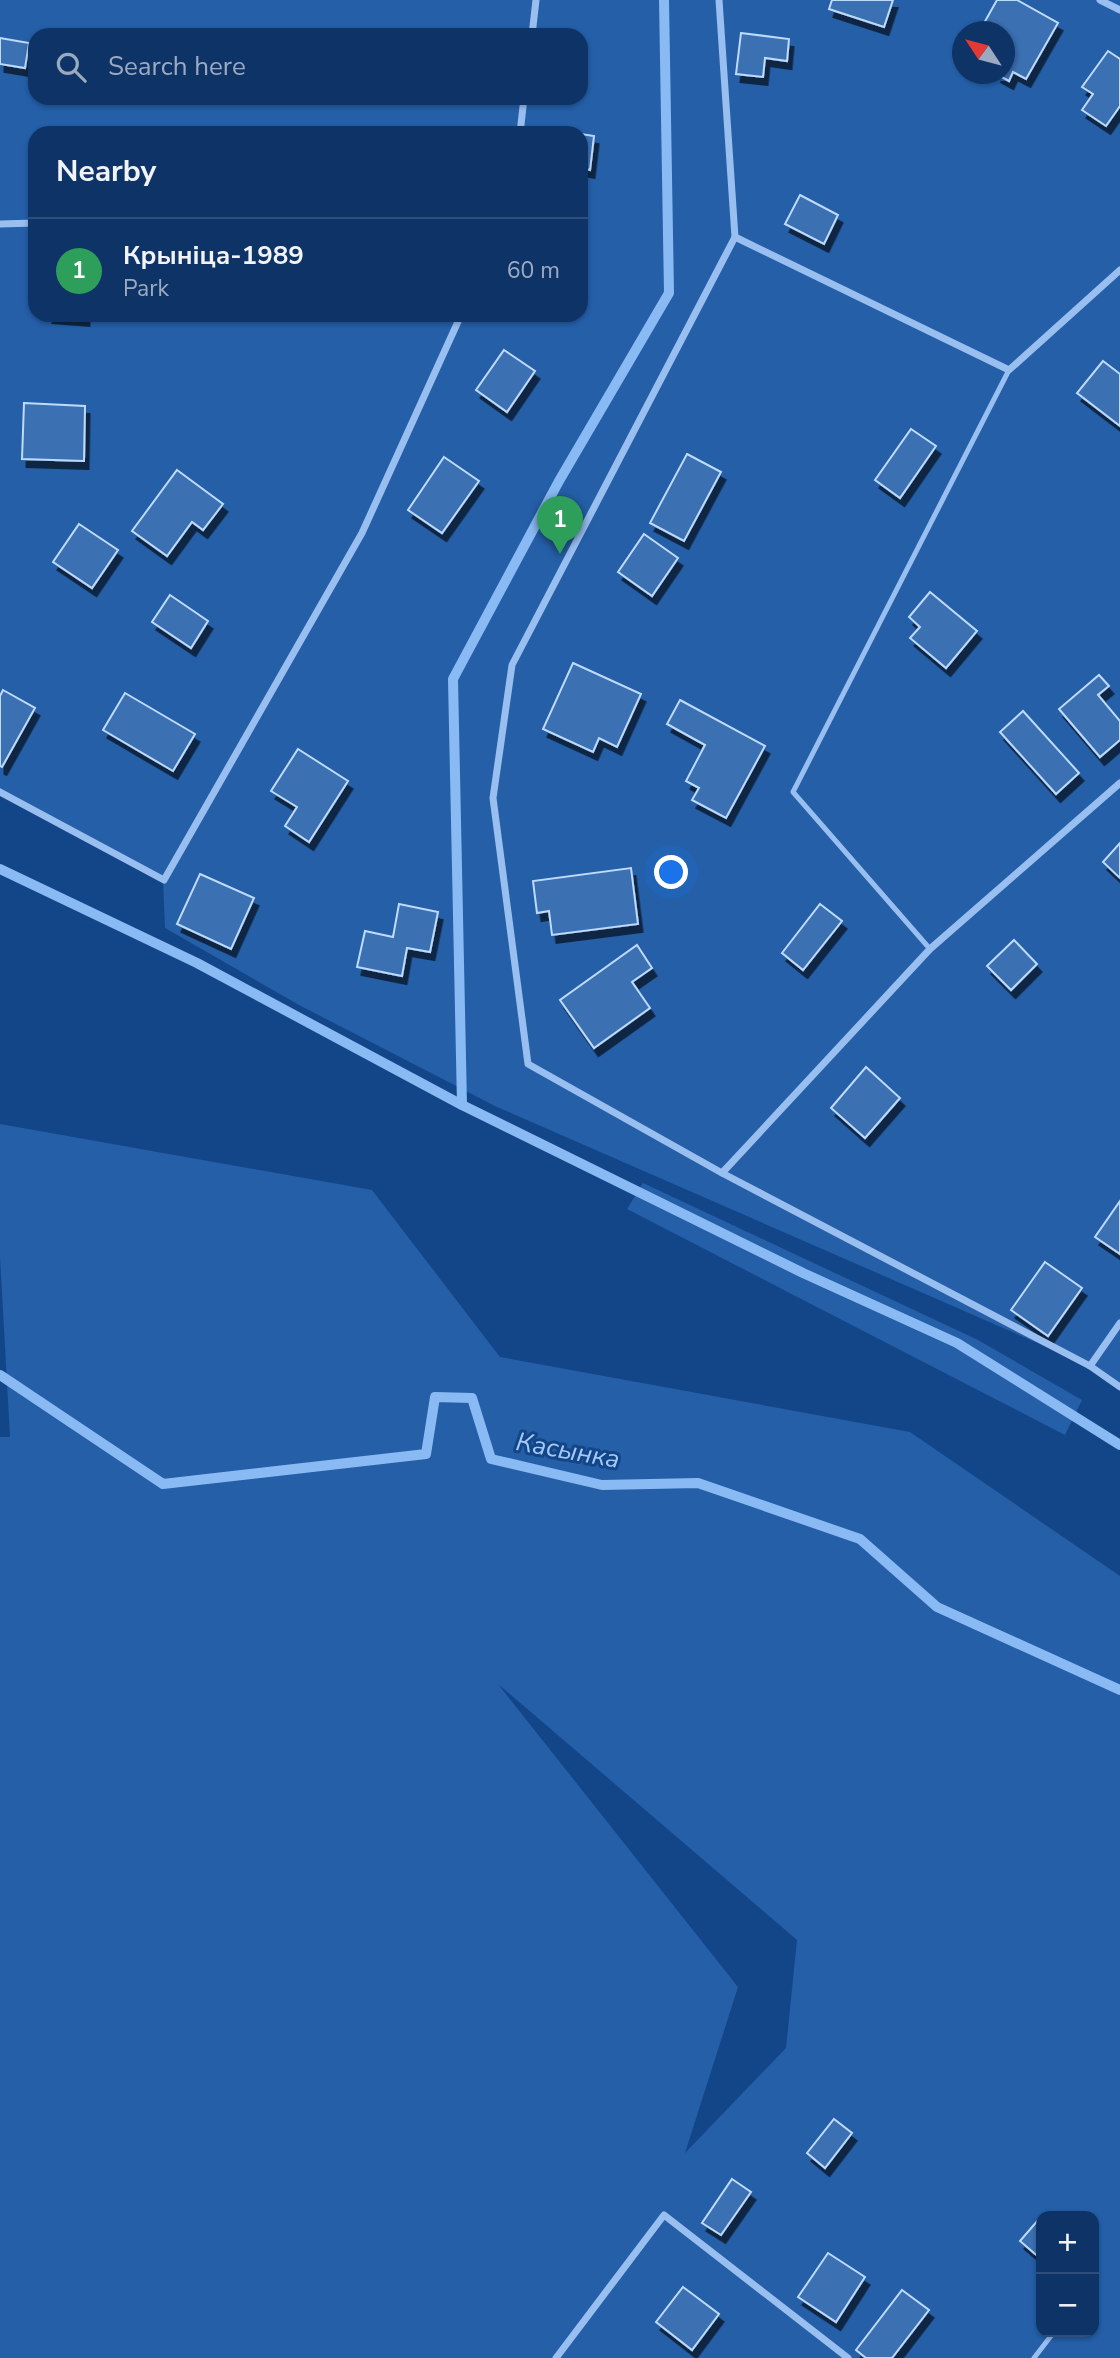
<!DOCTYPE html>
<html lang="en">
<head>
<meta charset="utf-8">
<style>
  body { margin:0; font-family:"Nunito Sans",sans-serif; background:#173c6d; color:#f1f3f6 }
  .controls { position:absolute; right:21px; bottom:21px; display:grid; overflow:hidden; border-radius:14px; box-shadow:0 2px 5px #0004 }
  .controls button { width:63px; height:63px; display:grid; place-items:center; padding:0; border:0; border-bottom:2px solid #2e4f7b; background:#0e3467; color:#f1f3f6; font:35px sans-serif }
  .compass { position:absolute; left:952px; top:21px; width:63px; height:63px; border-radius:50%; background:#0e3467; box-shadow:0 2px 5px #0004; rotate:306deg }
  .you { position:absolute; left:672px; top:873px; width:24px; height:24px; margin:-18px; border:5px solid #fff; border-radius:50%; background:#1a73e8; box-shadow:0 0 0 10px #1a73e833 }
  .badge { display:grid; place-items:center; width:46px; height:46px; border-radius:50%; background:#8c9099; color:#fff; font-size:23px; font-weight:700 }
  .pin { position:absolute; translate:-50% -58px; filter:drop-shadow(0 2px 4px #0008) }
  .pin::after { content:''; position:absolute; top:37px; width:24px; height:21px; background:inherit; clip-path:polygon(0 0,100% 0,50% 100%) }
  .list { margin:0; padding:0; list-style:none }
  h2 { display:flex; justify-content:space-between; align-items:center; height:91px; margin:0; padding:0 28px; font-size:30px }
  h2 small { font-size:23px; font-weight:400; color:#9baac0 }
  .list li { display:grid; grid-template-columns:46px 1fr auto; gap:21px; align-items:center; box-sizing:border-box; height:105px; padding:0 28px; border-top:2px solid #2e4f7b }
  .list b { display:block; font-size:26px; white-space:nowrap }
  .list p { margin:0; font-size:23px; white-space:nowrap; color:#9baac0 }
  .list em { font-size:23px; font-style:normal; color:#9baac0 }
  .icon { flex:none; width:38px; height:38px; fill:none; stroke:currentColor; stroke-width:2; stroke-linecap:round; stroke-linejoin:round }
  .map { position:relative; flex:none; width:1120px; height:2358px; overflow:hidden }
  .search { position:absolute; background:#0e3467; box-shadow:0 2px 5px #0004; left:28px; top:28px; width:560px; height:77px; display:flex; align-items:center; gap:18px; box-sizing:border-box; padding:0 24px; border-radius:21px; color:#9baac0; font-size:26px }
  .panel { position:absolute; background:#0e3467; box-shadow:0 2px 5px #0004; left:28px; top:126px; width:560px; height:196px; border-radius:21px }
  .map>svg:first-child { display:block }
  .green { fill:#245fa8; fill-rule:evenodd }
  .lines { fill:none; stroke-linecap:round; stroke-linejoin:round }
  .stream { stroke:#8abaf3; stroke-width:10 }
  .building { fill:#3b70b2; stroke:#bedafc; stroke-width:2; filter:url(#shadow) }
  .service { stroke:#98bff0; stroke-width:5 }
  .minor { stroke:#98bff0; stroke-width:7 }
  .labels { text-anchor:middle; stroke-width:6; stroke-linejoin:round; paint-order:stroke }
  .water-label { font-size:26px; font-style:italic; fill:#a4c9f7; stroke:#134589 }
</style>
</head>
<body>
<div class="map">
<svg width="1120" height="2358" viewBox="0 0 1120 2358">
  <defs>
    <filter id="shadow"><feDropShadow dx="4.5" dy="8" stdDeviation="0" flood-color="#0009"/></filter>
  </defs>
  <rect width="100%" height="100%" fill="#134589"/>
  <g class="green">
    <path d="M0 0H1120V1387L1090 1366 495 1106 299 1005 165 928 163 880 0 792ZM962 32H1004V74H962ZM35 35H581V98H35ZM35 133H581V315H35Z"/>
    <path d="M0 1124 372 1190 500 1357 910 1432 1120 1576V2358H0V1437H10L0 1257ZM498 1684 797 1940 786 2048 685 2153 738 1987ZM1041 2216H1094V2332H1041Z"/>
    <polygon points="643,1183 978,1340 1082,1400 1065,1435 627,1209"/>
  </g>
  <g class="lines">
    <g class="stream">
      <polyline points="0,869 197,963 462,1105 803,1273 957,1343 1120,1445"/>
      <polyline points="462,1105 453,679 559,481 669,293 664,0"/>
      <polyline points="0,1375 163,1484 426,1454 435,1397 472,1398 491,1459 602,1485 698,1483 860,1539 937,1607 1120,1690"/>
    </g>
  </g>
  <g class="building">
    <polygon points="832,0 893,0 884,27 829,9"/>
    <polygon points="997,0 1017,0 1058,23 1026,79 1013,72 1009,81 996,74 1004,74 1004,32 979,32"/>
    <polygon points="741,33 789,39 787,61 765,58 763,77 736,74"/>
    <polygon points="0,38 29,43 25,68 0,64"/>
    <polygon points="1108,51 1120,59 1120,106 1106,126 1082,110 1093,94 1082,87"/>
    <polygon points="178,127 178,133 140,133 140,128"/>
    <polygon points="581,134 594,136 590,170 581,168"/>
    <polygon points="800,195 838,215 824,244 785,224"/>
    <polygon points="47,315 85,315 85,318"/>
    <polygon points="504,350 535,371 507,412 476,390"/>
    <polygon points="1103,361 1120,374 1120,426 1077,393"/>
    <polygon points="24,403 85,406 84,461 22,459"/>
    <polygon points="911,429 936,446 900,498 875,480"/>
    <polygon points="687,454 721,472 684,541 650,523"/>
    <polygon points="444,457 479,481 442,533 408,510"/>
    <polygon points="177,470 223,504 203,530 192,522 167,556 132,531"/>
    <polygon points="79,524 118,550 92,588 53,562"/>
    <polygon points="644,534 678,558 652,596 618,572"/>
    <polygon points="930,592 977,631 946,668 910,638 920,627 909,617"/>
    <polygon points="170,595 208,621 191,648 152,622"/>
    <polygon points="573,663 641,694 617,747 599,738 593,752 543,729"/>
    <polygon points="1099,675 1109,686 1098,695 1120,721 1120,740 1100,757 1059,709"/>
    <polygon points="3,690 35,708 2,767 0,766 0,696"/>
    <polygon points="125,693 195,734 173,771 103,730"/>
    <polygon points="680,700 765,746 726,818 692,800 699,788 686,781 705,745 667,724"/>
    <polygon points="1023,711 1079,773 1056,794 1000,732"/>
    <polygon points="298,749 348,781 309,842 285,826 297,807 271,791"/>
    <polygon points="1120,843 1120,878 1103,862"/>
    <polygon points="631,868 638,924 552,935 549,911 537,913 533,881"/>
    <polygon points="200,874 254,898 231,949 177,924"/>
    <polygon points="399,904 438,912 430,952 407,948 402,976 357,967 365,931 393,937"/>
    <polygon points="820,904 842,921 803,970 782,953"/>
    <polygon points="1014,940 1037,964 1011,990 987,966"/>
    <polygon points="637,945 652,968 632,982 650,1008 594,1048 560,1000"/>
    <polygon points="866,1067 900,1098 865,1138 831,1108"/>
    <polygon points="1120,1201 1120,1254 1095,1237"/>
    <polygon points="1045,1262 1082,1288 1048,1336 1011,1310"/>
    <polygon points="834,2119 852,2133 825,2168 807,2153"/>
    <polygon points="732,2179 751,2192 721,2235 702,2223"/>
    <polygon points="1039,2219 1041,2221 1041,2259 1020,2241"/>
    <polygon points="828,2253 865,2277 836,2322 798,2297"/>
    <polygon points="683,2287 719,2314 692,2350 656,2322"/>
    <polygon points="902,2290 929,2310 892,2358 866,2358 856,2350"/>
  </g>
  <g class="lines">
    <g class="service">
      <polyline points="930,949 793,792 1009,370"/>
      <polyline points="1034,2358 1054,2332"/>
    </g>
    <g class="minor">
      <polyline points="719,0 735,237 512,665 493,798 528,1064 722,1173 1090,1366 1120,1387"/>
      <polyline points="1100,0 1120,10"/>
      <polyline points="532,35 536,0"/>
      <polyline points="520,133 524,98"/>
      <polyline points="0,224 35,223"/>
      <polyline points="735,237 1009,370 1120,270"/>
      <polyline points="0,792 164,880 362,533 461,315"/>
      <polyline points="722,1173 930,949 1120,783"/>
      <polyline points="1090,1366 1120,1323"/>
      <polyline points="556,2358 664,2215 848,2358"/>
    </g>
  </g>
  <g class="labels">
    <g class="water-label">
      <text transform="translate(568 1450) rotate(10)" y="9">Касынка</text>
    </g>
  </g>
</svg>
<div class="controls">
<button>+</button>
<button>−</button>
</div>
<svg class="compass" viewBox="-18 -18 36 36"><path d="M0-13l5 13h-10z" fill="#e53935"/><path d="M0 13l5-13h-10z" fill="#9baac0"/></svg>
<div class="you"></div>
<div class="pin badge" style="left:560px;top:554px;background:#2e9e5b">1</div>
<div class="search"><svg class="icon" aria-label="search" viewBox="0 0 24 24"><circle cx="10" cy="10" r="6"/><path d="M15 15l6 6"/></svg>Search here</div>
<section class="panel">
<h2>Nearby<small></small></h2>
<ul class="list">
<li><span class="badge" style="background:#2e9e5b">1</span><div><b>Крыніца-1989</b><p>Park</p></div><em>60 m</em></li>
</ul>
</section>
</div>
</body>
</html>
